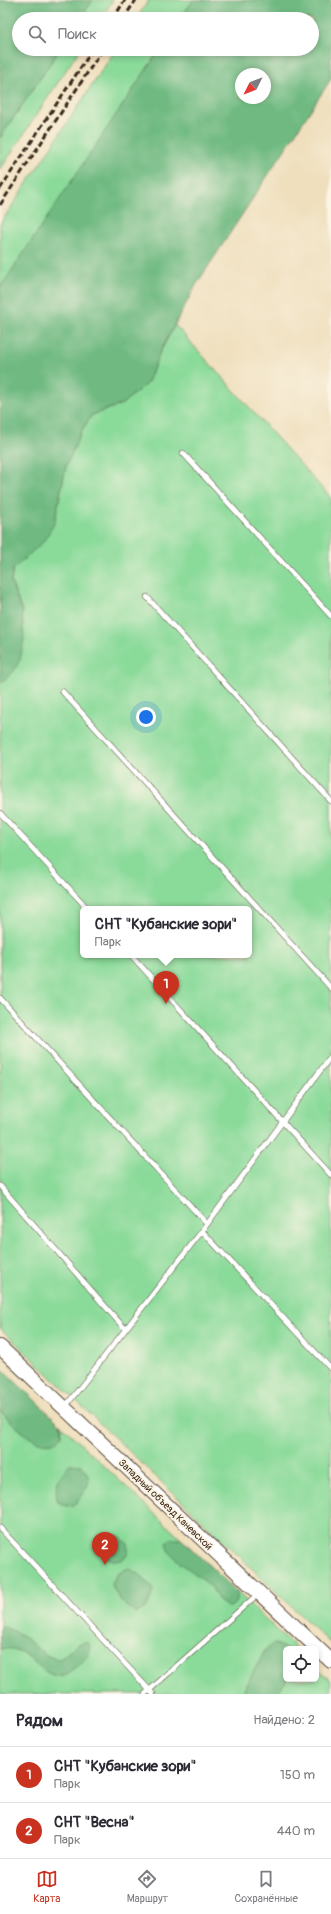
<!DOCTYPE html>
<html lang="ru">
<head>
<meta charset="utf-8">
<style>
  body { margin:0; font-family:Pangolin,sans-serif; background:#f7f7f7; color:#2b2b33 }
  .controls { position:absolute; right:12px; bottom:12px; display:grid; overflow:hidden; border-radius:6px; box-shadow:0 2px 6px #0003 }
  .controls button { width:36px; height:36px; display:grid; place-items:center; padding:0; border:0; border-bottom:1px solid #e1e1e2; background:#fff; color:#2b2b33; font:20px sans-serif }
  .compass { position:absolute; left:235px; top:68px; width:36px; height:36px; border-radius:50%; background:#fff; box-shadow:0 2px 6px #0003; rotate:228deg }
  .you { position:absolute; left:146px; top:717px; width:14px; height:14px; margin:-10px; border:3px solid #fff; border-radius:50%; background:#1a73e8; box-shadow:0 0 0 6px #1a73e833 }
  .badge { display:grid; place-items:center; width:26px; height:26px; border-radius:50%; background:#c8321e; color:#fff; font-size:13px; font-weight:700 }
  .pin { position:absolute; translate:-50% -33px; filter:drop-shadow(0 1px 2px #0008) }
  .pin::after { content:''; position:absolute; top:21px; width:14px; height:12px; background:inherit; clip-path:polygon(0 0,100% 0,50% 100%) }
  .popup { position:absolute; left:80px; top:906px; width:172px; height:52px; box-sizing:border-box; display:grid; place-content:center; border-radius:6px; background:#fff; filter:drop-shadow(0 1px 3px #0005); font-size:13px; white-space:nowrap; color:#7c7c81 }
  .popup b { font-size:15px; color:#2b2b33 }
  .popup::after { content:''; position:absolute; left:50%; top:100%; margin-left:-8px; border:8px solid transparent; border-top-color:#fff }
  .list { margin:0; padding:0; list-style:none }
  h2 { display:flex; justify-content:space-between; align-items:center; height:52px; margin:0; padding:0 16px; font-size:17px }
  h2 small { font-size:13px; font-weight:400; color:#7c7c81 }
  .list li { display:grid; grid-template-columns:26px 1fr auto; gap:12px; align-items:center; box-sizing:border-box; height:56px; padding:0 16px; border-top:1px solid #e1e1e2 }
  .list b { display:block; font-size:15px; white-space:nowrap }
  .list p { margin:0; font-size:13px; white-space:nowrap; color:#7c7c81 }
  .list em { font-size:13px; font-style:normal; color:#7c7c81 }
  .icon { flex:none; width:22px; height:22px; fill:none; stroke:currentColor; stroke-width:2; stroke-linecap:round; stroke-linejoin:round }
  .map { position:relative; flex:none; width:331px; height:1694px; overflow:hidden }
  .search { position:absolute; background:#fff; box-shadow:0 2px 6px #0003; left:12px; right:12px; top:12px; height:44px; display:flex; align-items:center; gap:10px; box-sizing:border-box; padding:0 14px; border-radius:22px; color:#7c7c81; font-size:15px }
  .sheet { height:164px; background:#fff }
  nav { display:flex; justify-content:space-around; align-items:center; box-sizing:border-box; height:56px; border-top:1px solid #e1e1e2; background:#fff; font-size:11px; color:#7c7c81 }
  nav a { display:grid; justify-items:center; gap:2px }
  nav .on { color:#c8321e }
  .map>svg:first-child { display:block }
  .green { fill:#8ada9a; stroke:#62825c; fill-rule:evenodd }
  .forest { fill:#6fba82; stroke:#557250; fill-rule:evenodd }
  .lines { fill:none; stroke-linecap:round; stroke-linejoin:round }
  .service-casing { stroke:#564536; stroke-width:6 }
  .secondary-casing { stroke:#564536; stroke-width:16 }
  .service { stroke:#fff; stroke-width:5 }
  .secondary { stroke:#fff; stroke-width:14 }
  .rail { stroke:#3b2a1e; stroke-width:3; stroke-dasharray:6 3; stroke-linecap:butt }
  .labels { text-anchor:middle; stroke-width:4; stroke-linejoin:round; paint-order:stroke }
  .street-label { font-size:10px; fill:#3b2a1e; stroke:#fcf5e5 }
</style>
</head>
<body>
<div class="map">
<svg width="331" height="1694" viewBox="0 0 331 1694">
  <rect width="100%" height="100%" fill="#fcf5e5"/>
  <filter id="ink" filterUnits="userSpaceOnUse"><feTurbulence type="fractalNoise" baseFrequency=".025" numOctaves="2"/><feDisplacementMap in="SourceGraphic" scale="8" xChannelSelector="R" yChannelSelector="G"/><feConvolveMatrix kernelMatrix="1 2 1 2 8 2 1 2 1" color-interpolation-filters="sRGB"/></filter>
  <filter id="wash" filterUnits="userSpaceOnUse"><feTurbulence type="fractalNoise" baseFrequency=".012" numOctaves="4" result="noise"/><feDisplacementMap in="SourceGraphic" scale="16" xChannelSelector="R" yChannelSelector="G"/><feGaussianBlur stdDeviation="0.9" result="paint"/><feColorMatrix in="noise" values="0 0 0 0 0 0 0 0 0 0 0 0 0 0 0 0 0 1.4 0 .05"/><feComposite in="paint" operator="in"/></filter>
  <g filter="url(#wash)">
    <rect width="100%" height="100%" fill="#efdfbd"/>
    <g class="green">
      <polygon points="93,0 113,0 100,19 80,19"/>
      <polygon points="149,0 200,0 187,19 136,19"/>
      <polygon points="60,49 80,49 0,170 0,138"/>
      <polygon points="116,49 167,49 0,301 0,224"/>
      <path d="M175 325 331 498V1644L0 1328V681H3L22 611 11 582 13 569 54 524 66 466 82 430 92 415 122 404 148 382 159 354ZM83 909H249V955H83Z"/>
      <polygon points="0,1411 24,1433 62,1436 61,1425 297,1649 286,1649 286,1679 316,1679 316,1667 331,1681 331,1694 0,1694"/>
    </g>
    <g class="forest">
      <polygon points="0,0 93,0 80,19 19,19 19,49 60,49 0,138"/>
      <path d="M193 0H331V79L196 285 159 354 148 382 122 404 92 415 82 430 66 466 54 524 43 542 13 569 11 582 22 611 24 639 20 660 13 672 3 681H0V288L160 49H312V19H180ZM241 74H265V98H241Z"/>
      <path d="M0 1367 61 1425 62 1436C60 1438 57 1441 55 1442 37 1451 12 1422 0 1411Z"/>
      <path d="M71 1464 81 1465C96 1482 86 1489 74 1505L66 1506 58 1502C53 1487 59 1474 71 1464Z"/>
      <path d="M112 1535 121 1537 128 1544V1553L122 1560C110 1562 105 1558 99 1548L102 1540Z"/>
      <polygon points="171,1539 181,1539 237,1592 237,1602 229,1608 219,1601 212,1588 200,1577 179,1562 168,1550 166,1543"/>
      <path d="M128 1568 142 1576 153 1590C150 1602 148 1609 136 1613 125 1607 116 1596 112 1585L116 1575Z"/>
      <path d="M0 1626C9 1629 18 1632 26 1638 37 1648 45 1658 60 1659L78 1644 86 1642 91 1646C90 1655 84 1661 77 1666 72 1670 64 1676 58 1676 36 1674 30 1644 0 1649Z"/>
      <polygon points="274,1643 286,1649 286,1679 288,1679 276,1694 242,1694 265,1650"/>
    </g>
  </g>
  <g filter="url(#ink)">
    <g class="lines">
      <defs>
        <g id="service">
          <polyline points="183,453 331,616"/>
          <polyline points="147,597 331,801"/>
          <polyline points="62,691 331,988"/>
          <polyline points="0,813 88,909"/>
          <polyline points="131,955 331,1175"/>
          <polyline points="0,998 207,1224"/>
          <polyline points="0,1186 125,1329"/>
          <polyline points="202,1231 331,1369"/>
          <polyline points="65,1407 202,1231 331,1056"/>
          <polyline points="0,1528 153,1694"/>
          <polyline points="145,1694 258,1594"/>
        </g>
        <polyline id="secondary" points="0,1347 331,1661"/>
      </defs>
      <use href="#service" class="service-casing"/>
      <use href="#secondary" class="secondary-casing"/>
      <use href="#service" class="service"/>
      <use href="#secondary" class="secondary"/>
      <g class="rail">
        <polyline points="113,19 125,0"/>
        <polyline points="123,19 136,0"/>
        <polyline points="0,189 93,49"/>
        <polyline points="0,205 103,49"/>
      </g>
    </g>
  </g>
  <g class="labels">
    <g class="street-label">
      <text transform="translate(166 1504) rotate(44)" y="4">Западный объезд Каневской</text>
    </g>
  </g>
</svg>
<div class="controls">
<button><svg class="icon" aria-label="locate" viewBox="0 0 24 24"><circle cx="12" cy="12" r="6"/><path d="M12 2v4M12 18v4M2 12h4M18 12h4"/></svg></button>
</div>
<svg class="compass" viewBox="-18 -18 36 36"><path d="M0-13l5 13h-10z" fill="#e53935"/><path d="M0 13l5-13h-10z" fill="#7c7c81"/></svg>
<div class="you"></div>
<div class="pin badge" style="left:166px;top:1004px">1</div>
<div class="popup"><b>СНТ &quot;Кубанские зори&quot;</b>Парк</div>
<div class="pin badge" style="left:105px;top:1565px">2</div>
<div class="search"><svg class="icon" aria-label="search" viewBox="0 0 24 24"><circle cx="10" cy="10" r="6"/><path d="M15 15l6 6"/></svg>Поиск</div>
</div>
<section class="sheet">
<h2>Рядом<small>Найдено: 2</small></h2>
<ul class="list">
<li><span class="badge">1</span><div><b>СНТ &quot;Кубанские зори&quot;</b><p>Парк</p></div><em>150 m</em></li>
<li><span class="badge">2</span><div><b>СНТ &quot;Весна&quot;</b><p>Парк</p></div><em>440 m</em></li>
</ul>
</section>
<nav>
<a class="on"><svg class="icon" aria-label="map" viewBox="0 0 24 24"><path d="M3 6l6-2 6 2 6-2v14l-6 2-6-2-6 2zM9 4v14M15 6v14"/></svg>Карта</a>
<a><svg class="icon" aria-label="directions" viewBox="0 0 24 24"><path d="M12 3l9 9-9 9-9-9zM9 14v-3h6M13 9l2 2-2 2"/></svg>Маршрут</a>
<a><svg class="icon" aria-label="saved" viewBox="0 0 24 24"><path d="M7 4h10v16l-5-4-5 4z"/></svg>Сохранённые</a>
</nav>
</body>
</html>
